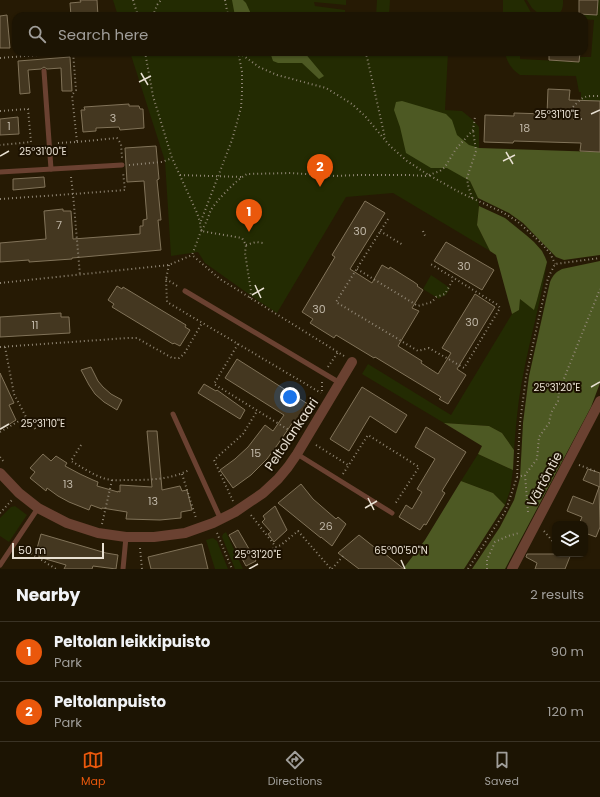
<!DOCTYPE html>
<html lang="en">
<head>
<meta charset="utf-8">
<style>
  body { margin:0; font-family:Poppins,sans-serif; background:#251d0d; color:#f1f3f6 }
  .controls { position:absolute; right:12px; bottom:12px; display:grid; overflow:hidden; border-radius:8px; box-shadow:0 1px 3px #0004 }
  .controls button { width:36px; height:36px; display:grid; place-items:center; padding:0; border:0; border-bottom:1px solid #3a3325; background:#1c1403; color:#f1f3f6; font:20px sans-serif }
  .scale { position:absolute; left:12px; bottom:10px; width:92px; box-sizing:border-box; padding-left:4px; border:2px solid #e8e0d2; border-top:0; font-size:11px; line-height:14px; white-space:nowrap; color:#e8e0d2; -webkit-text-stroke:3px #1c1100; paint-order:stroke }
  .you { position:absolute; left:290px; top:397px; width:14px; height:14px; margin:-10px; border:3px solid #fff; border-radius:50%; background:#1a73e8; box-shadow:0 0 0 6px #1a73e833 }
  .badge { display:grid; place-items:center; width:26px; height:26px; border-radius:50%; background:#ea580c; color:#fff; font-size:13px; font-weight:700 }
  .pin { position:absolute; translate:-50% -33px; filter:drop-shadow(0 1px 2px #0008) }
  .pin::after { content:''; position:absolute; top:21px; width:14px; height:12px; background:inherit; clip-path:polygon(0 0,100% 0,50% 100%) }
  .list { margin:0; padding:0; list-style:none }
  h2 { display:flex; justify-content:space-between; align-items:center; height:52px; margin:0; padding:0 16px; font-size:17px }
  h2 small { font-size:13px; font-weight:400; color:#a09e9a }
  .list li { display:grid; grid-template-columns:26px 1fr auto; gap:12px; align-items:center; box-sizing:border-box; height:60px; padding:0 16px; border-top:1px solid #3a3325 }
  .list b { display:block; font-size:15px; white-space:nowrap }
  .list p { margin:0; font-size:13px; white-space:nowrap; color:#a09e9a }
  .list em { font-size:13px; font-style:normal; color:#a09e9a }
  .icon { flex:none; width:22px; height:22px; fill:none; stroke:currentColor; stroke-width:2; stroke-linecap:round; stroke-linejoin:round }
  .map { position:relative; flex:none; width:600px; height:569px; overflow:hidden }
  .search { position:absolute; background:#1c1403; box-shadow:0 1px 3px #0004; left:12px; right:12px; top:12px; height:44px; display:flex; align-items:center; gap:10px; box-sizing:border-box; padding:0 14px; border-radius:12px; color:#a09e9a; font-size:15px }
  .sheet { height:172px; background:#1c1403 }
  nav { display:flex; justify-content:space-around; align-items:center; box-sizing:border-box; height:56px; border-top:1px solid #3a3325; background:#1c1403; font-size:11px; color:#a09e9a }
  nav a { display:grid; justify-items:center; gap:2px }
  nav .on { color:#ea580c }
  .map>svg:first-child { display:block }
  .green { fill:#232b02 }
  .forest { fill:#4d5923 }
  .building { fill:#443720; stroke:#817359 }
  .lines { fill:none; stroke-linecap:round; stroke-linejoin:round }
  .path { stroke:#918775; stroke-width:2; stroke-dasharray:1 3; stroke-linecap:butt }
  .lane { stroke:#6a4131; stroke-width:5 }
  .street { stroke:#6a4131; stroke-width:10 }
  .ticks { fill:none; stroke:#e8e0d2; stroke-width:1.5 }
  .labels { text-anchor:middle; stroke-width:4; stroke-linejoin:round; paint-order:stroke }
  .number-label { font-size:11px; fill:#bfb6a6 }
  .street-label { font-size:13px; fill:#e8e0d2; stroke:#1c1100 }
  .ticks-label { font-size:10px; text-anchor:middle; fill:#e8e0d2; stroke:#1c1100; stroke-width:4; stroke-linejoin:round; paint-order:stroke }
</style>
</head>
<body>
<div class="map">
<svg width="600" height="569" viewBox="0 0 600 569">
  <rect width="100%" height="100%" fill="#261a04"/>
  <g class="green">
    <polygon points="113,0 346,0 346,5 314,2 315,6 345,10 345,16 118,16"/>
    <polygon points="377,0 390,0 389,16 376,16"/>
    <polygon points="503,0 524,0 533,16 503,16"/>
    <path d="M527 0H563C564 17 554 16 541 16L532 8Z"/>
    <path d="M598 0H600V101H581V92H579L576 76 520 75C512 70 506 61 505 52H520V59L579 62V57H591L594 20 584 19V16H578L579 14 597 15Z"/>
    <polygon points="130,52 448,52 445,110 462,111 473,120 479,127 479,148 470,181 478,198 479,206 477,225 490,251 393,193 346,197 277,313 257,300 205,263 198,252 171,256 165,161"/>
    <path d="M547 262C541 301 530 338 523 376 518 400 516 425 514 450L502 433 489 426 444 423 362 374 368 364 451 415 512 314 519 310V298L534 309 537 300Z"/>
    <polygon points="431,275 450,288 446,295 441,297 439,299 423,289"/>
    <polygon points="478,454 513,470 510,491 505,505 493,493 461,481"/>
    <polygon points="15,506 27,515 9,542 0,536 0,518 11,507"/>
    <polygon points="226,532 243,569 235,569 222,537 223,534"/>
    <polygon points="213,538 217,541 228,569 215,569 206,540"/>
  </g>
  <g class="forest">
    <polygon points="232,0 243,0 246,3 252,16 235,16"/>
    <polygon points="270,52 304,52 324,76 319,79 302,63 278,63 273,61"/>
    <polygon points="402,101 446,114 452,120 457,135 469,145 479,148 600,152 600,255 564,260 556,257 523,223 509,213 478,198 470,181 447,168 431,168 406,153 400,127 394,110 396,102"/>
    <polygon points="479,206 505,218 526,235 534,242 542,251 545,257 547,262 537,300 534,310 520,299 519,310 512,314 496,255 490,251 477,225"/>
    <path d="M600 261V383L591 407 505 569H472L500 527 514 500 520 478 523 423 529 376 550 282C553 275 556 272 562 269Z"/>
    <polygon points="444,423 489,426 502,433 514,450 513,470 478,454 482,446"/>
    <polygon points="461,481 493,493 505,505 464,569 403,569 425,540"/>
  </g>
  <g class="building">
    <polygon points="80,0 97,0 98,16 71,16 70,3 81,2"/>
    <polygon points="579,0 598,0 597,15 579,14"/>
    <polygon points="7,15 10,48 0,48 0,16"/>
    <polygon points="549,52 580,52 579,62 549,60"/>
    <polygon points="70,57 72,91 62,91 61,68 47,69 44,67 41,69 28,70 30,93 20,94 18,61"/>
    <polygon points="548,89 570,90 569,100 600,101 600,152 580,151 581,143 514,141 513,143 484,142 485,115 514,116 514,113 547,114"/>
    <polygon points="129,104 129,106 139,106 140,109 143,109 144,128 120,130 119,127 96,128 96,131 83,132 81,110 85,110 84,107"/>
    <polygon points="18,117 19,134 0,135 0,119"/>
    <polygon points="156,146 159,179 157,180 161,220 158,220 161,250 72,258 72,259 29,262 29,260 0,262 0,243 46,239 44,211 63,209 63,211 71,211 73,239 140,234 140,226 143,226 143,220 147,219 144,181 127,182 125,148"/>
    <polygon points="44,177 45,187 13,190 13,179"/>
    <polygon points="365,201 385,213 350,269 372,283 382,265 389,269 390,267 414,282 418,285 417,286 423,290 412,308 419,311 398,346 422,361 421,363 438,374 451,353 442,348 475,294 495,307 457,369 466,375 448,404 439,399 441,397 375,357 374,358 336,335 334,338 310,323 313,319 302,312 335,257 332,255"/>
    <polygon points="446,242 494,270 482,290 434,261"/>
    <polygon points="117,286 122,289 123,287 186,325 185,327 190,330 180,346 174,343 173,344 112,307 114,304 108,300"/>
    <polygon points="61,313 61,317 69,317 70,333 0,337 0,317"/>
    <polygon points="237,359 311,406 299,425 293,422 278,444 267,459 251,475 233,488 220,470 235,459 248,447 265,425 273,431 284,415 225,378"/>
    <polygon points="91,367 98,381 103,387 111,394 122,400 117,410 104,402 95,394 89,385 81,370"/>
    <polygon points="0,373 14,403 9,405 16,420 0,430"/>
    <polygon points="204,384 216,391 217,390 245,410 240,419 198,393"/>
    <polygon points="362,387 407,415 396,433 370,416 349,451 330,439"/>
    <polygon points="426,427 466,452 442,491 445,493 426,525 424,524 420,530 399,517 406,505 412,509 422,492 417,489 435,459 415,447"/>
    <polygon points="147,431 157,431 162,490 180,486 182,491 187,490 192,510 181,512 181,518 160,520 126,519 127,512 102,508 102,509 91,505 89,510 69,502 58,496 47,488 46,491 30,478 35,472 30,468 43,454 51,461 56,456 67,463 65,466 80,474 93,480 98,482 97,486 118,492 118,491 120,492 120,485 152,487"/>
    <polygon points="588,469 600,473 600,487 583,480"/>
    <polygon points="301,484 313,499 336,519 338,517 346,524 332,546 321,537 321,538 278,503"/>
    <polygon points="599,487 600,527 596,537 585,533 585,524 579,524 582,517 567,511 573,496 593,504"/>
    <polygon points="275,506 287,530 274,542 268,534 271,532 262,522 265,519 263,516"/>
    <polygon points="238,530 256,561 246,566 229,535"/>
    <polygon points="41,534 106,553 118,555 116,569 93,566 92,569 64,569 66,565 39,557 39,553 36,552"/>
    <polygon points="359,535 379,551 380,550 404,569 359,569 338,553"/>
    <polygon points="202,544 208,569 151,569 148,557"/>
    <polygon points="527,554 571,554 565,569 535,569 537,563 526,557"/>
  </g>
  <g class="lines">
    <g class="path">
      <polyline points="133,0 138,16"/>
      <polyline points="225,0 228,16"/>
      <polyline points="153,16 157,5 161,0"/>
      <polyline points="145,52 153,96 172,158 197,213 200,222 201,231 192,255 220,279 344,356"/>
      <polyline points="240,52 241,54 259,67 277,75 326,88 352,104 365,116 390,146 407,161 427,174 461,193 502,212 517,221 540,242 550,253 555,264"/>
      <polyline points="365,52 367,57 385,138"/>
      <polyline points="0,58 63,53 64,52"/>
      <path d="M573 107C584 95 585 96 600 96"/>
      <polyline points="0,111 28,109 31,142 0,145"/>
      <polyline points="573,119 582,119"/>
      <polyline points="77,142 117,138 121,144 122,158"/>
      <polyline points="58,143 77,142 72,95 76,90 73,52"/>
      <polyline points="129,165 162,162 172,158"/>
      <polyline points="180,175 241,177"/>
      <polyline points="71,177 73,194 125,190 123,172"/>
      <polyline points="472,198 468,185 467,178 476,151 473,130"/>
      <polyline points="0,199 73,194 80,275"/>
      <polyline points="388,219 336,302 418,351 429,348 464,368 500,308 498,305 429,263"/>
      <polyline points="201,221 232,140 241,108 242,93 242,72 239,56 238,52"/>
      <polyline points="380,231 403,245"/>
      <polyline points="423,231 424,234 426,237"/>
      <polyline points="246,245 256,242 263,243"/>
      <polyline points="169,265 166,279 167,302 321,393"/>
      <polyline points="357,269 418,306 432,302 436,297 445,294 454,278"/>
      <polyline points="166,279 179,287"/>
      <polyline points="0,283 169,265 192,255"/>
      <path d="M250 298 251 291 245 253 246 245 242 238 201 231C203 228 205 225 206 222 208 219 209 214 211 210 216 201 237 179 247 174L291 173 335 176 358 175H408L425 176 429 175 440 171 445 167 456 149 473 130 475 117"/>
      <polyline points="238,344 214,384 297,435"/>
      <polyline points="0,347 128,338 137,338 172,358 179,358 184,354 202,323"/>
      <polyline points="5,347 14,394 26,417 37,431"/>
      <polyline points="328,367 338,352"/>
      <polyline points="322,391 322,381"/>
      <polyline points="0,432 26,417"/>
      <path d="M81 445 71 461C80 466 93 475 103 478 111 481 120 480 128 480 148 480 170 480 189 470"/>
      <polyline points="316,445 348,465"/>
      <polyline points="0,457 4,462"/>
      <polyline points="579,465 595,471"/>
      <polyline points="182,474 196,518"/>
      <polyline points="343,474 368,435 419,467 395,504"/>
      <polyline points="517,477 525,475"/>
      <polyline points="233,501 214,460 243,434 257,411"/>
      <polyline points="528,512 525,475 537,459 539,437 549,423 551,413 558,401 559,391 600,289"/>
      <polyline points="0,513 12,500"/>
      <polyline points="251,515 276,547 281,545 298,531 331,569"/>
      <polyline points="102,524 112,480"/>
      <polyline points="544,531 555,544"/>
      <polyline points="217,533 232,569"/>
      <polyline points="21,547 56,569"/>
      <polyline points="140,548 142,569"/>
      <polyline points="259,557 276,547"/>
      <polyline points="332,569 343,556"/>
      <polyline points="468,569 506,510 517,477 520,423 526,377 537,326 548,278 555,264 600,258"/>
      <polyline points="487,569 487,560 495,542 508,536 519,533"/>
    </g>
    <g class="lane">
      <polyline points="44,71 51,169"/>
      <polyline points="0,172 122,165"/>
      <polyline points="185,291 340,383"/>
      <polyline points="173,414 221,520"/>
      <polyline points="297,454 392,513"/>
      <polyline points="0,565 38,508"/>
      <polyline points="123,569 126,537"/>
    </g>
    <g class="street">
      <polyline points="0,473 19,493 38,508 67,523 98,533 126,537 154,537 185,533 213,523 235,512 263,493 278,479 288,467 297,454 352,362"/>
      <polyline points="512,569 600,401"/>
    </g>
  </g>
  <path class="ticks" d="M141 73 148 85M139 82 151 76M591 114 600 110M506 152 513 164M0 156 9 151M503 161 515 155M255 285 261 298M252 295 264 288M591 387 600 382M0 429 9 424M368 498 374 510M365 508 377 501M401 560 405 569M249 569 258 564"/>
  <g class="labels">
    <g class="number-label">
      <text x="113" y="122">3</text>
      <text x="9" y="130">1</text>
      <text x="525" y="132">18</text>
      <text x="59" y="229">7</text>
      <text x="360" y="235">30</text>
      <text x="464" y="270">30</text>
      <text x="319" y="313">30</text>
      <text x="472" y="326">30</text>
      <text x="35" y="329">11</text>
      <text x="256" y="457">15</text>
      <text x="68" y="488">13</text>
      <text x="153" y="505">13</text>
      <text x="326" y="530">26</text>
    </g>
    <g class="street-label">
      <text transform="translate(291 434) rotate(-56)" y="5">Peltolankaari</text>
      <text transform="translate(544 479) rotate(-62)" y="5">Värtöntie</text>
    </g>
  </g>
  <g class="ticks-label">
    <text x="557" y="118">25°31'10"E</text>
    <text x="43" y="155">25°31'00"E</text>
    <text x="557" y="391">25°31'20"E</text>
    <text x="43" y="427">25°31'10"E</text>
    <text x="401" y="554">65°00'50"N</text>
    <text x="258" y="558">25°31'20"E</text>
  </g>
</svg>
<div class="controls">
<button><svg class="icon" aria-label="layers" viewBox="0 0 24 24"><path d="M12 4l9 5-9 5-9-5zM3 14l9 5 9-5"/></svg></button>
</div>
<div class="scale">50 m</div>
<div class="you"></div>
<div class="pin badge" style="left:249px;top:232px">1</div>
<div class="pin badge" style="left:320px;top:187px">2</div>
<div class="search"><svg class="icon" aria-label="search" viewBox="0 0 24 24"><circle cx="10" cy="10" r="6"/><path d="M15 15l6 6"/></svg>Search here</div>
</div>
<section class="sheet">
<h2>Nearby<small>2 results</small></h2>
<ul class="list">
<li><span class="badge">1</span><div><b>Peltolan leikkipuisto</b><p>Park</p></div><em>90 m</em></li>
<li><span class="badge">2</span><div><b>Peltolanpuisto</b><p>Park</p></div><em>120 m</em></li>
</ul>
</section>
<nav>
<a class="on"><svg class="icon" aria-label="map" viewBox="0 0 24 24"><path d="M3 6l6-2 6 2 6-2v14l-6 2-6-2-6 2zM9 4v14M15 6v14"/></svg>Map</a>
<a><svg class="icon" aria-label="directions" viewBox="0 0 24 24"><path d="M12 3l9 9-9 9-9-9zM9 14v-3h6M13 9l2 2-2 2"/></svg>Directions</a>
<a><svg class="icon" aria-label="saved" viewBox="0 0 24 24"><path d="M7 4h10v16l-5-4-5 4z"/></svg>Saved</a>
</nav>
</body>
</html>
